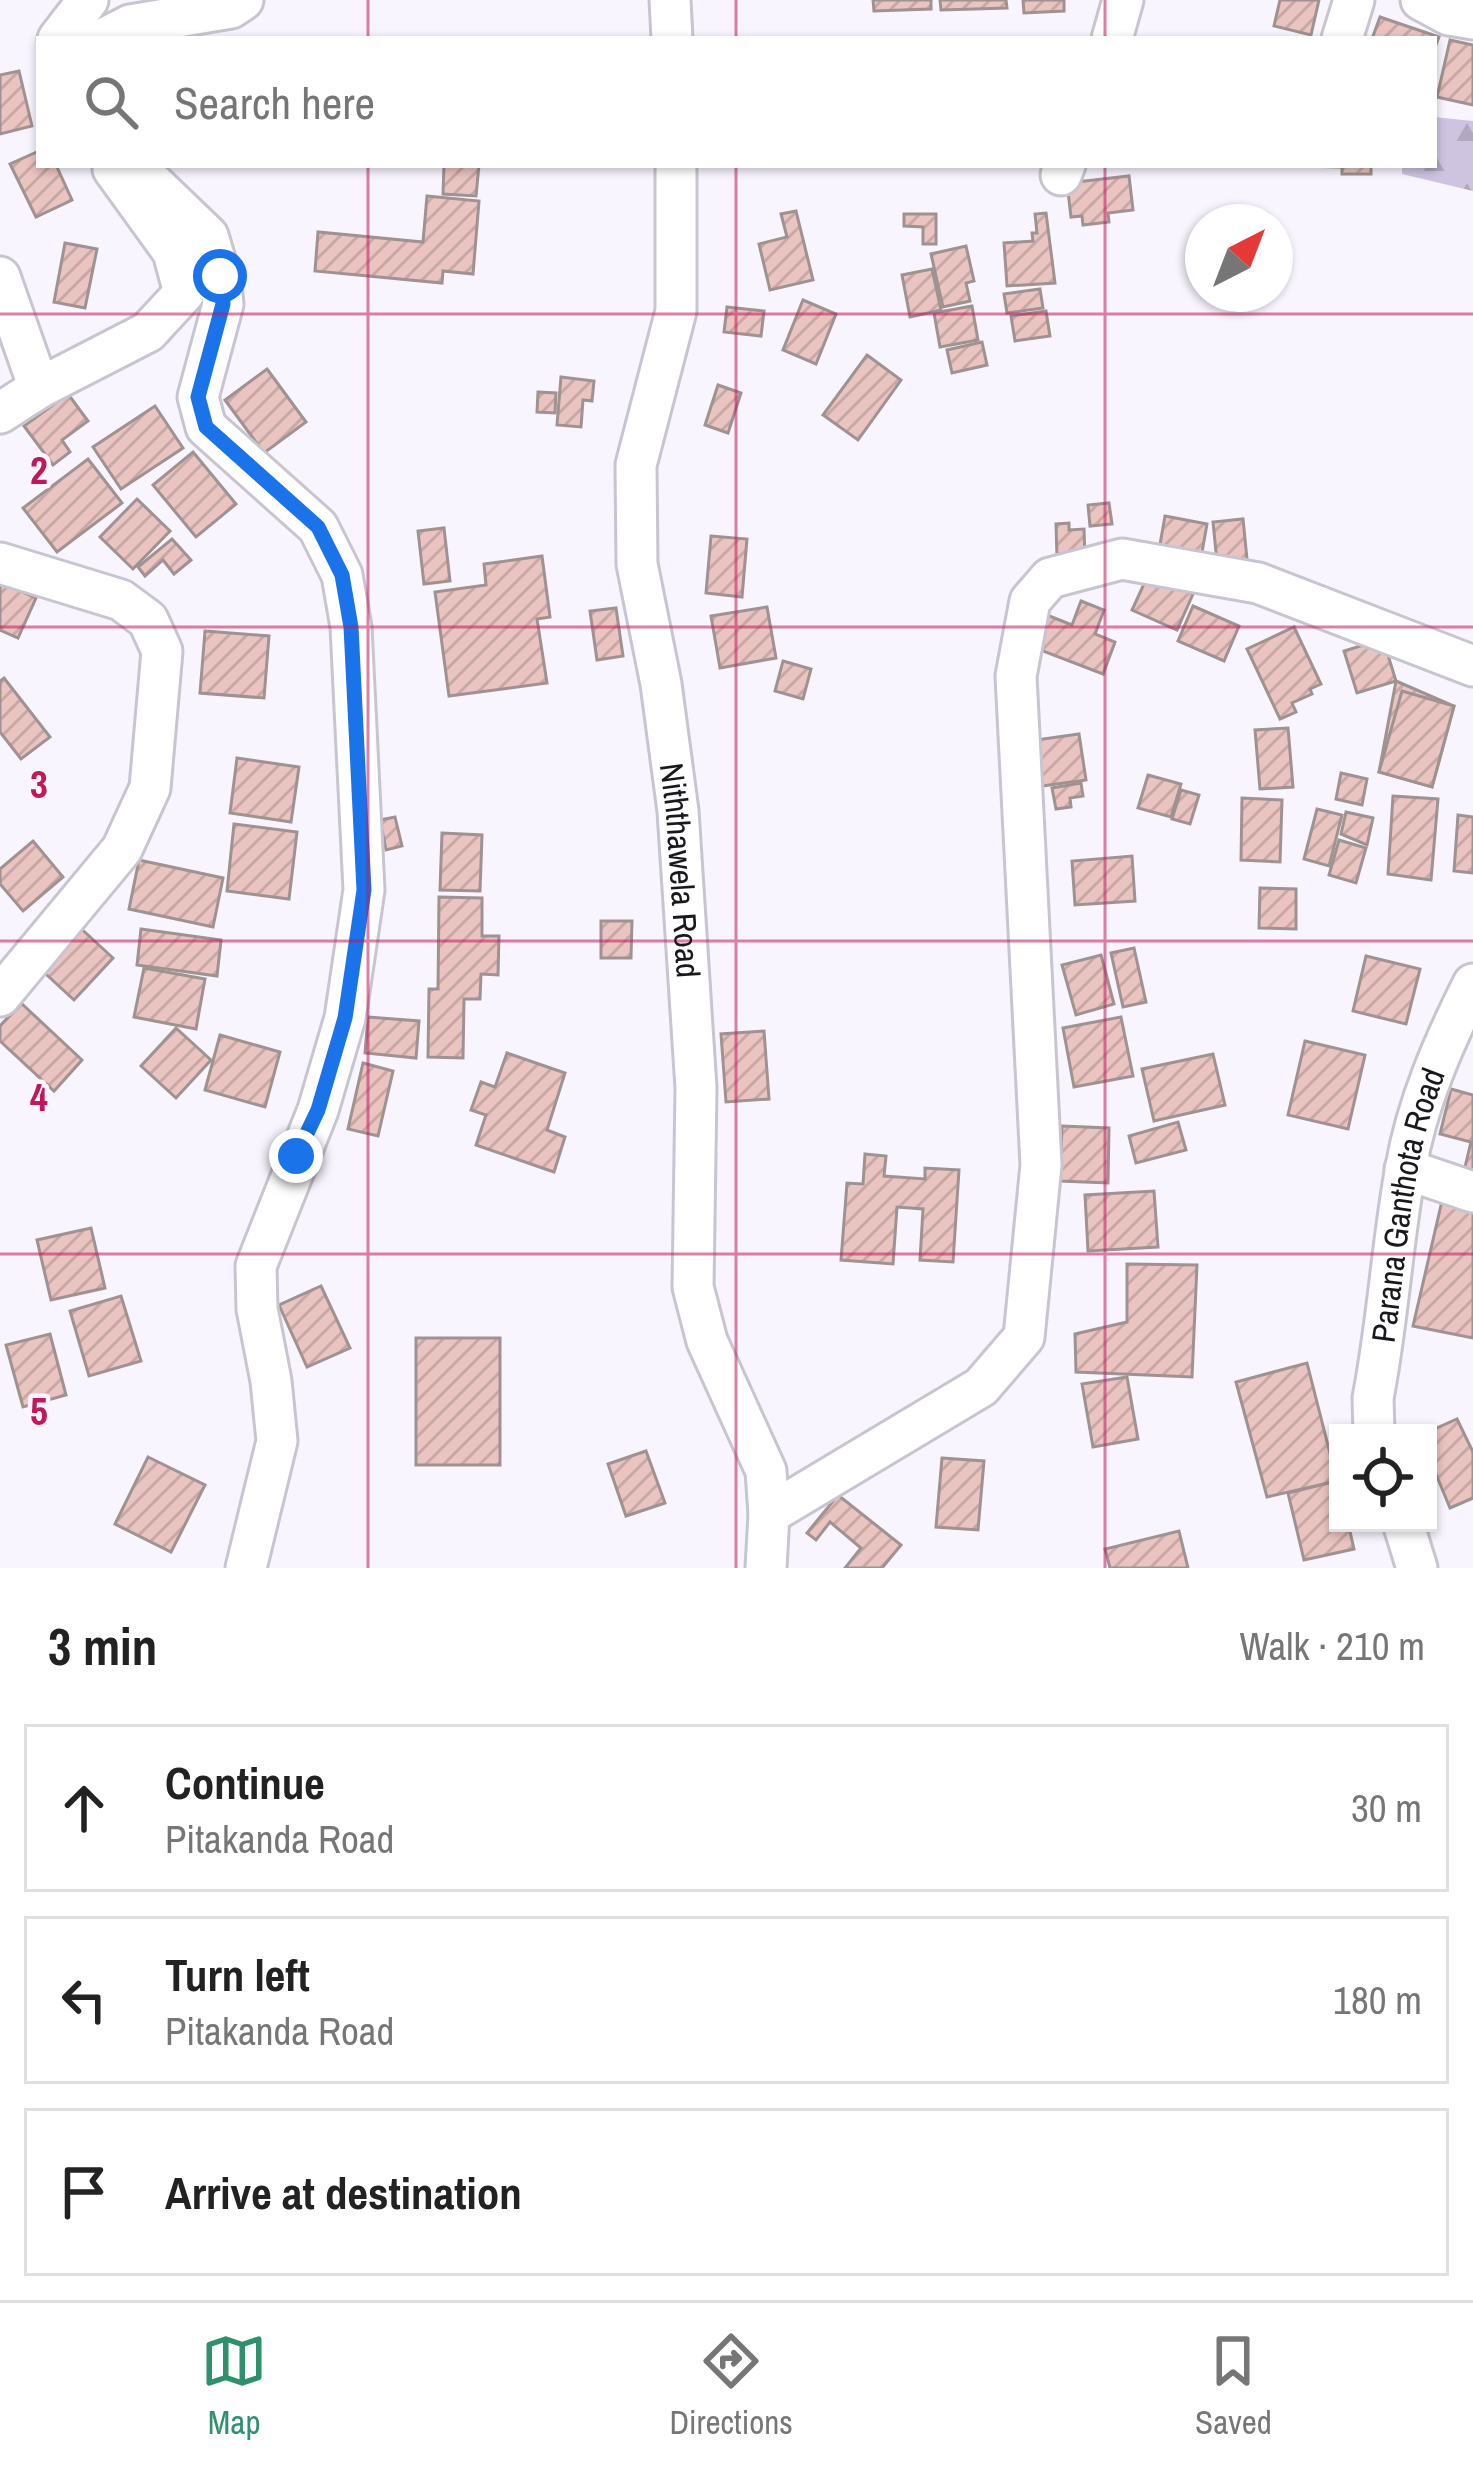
<!DOCTYPE html>
<html lang="en">
<head>
<meta charset="utf-8">
<style>
  body { margin:0; font-family:"Archivo Narrow",sans-serif; background:#f6f6f6; color:#222 }
  .controls { position:absolute; right:36px; bottom:36px; display:grid; overflow:hidden; border-radius:0px; box-shadow:0 3px 9px #0004 }
  .controls button { width:108px; height:108px; display:grid; place-items:center; padding:0; border:0; border-bottom:3px solid #e0e0e0; background:#fff; color:#222; font:60px sans-serif }
  .compass { position:absolute; left:1185px; top:204px; width:108px; height:108px; border-radius:50%; background:#fff; box-shadow:0 3px 9px #0004; rotate:42deg }
  .stop { position:absolute; width:36px; height:36px; margin:-27px; border:9px solid #1a73e8; border-radius:50%; background:#fff }
  .stop.end { background:#1a73e8; border-color:#fff; box-shadow:0 3px 12px #0008 }
  .list { margin:0; padding:0; list-style:none }
  h2 { display:flex; justify-content:space-between; align-items:center; height:156px; margin:0; padding:0 48px; font-size:51px }
  h2 small { font-size:39px; font-weight:400; color:#767676 }
  .list li { display:grid; grid-template-columns:78px 1fr auto; gap:36px; align-items:center; box-sizing:border-box; height:168px; margin:0 24px 24px; padding:0 24px; border:3px solid #e0e0e0; border-radius:0px }
  .list b { display:block; font-size:45px; white-space:nowrap }
  .list p { margin:0; font-size:39px; white-space:nowrap; color:#767676 }
  .list em { font-size:39px; font-style:normal; color:#767676 }
  .icon { flex:none; width:66px; height:66px; fill:none; stroke:currentColor; stroke-width:2; stroke-linecap:round; stroke-linejoin:round }
  .map { position:relative; flex:none; width:1473px; height:1568px; overflow:hidden }
  .search { position:absolute; background:#fff; box-shadow:0 3px 9px #0004; left:36px; right:36px; top:36px; height:132px; display:flex; align-items:center; gap:30px; box-sizing:border-box; padding:0 42px; border-radius:0px; color:#767676; font-size:45px }
  .sheet { height:732px; background:#fff }
  nav { display:flex; justify-content:space-around; align-items:center; box-sizing:border-box; height:168px; border-top:3px solid #e0e0e0; background:#fff; font-size:33px; color:#767676 }
  nav a { display:grid; justify-items:center; gap:6px }
  nav .on { color:#2e916c }
  .map>svg:first-child { display:block }
  .forest { fill:url(#forest-firs) }
  .building { fill:url(#building-hatch); stroke:#9f9291; stroke-width:3 }
  .lines { fill:none; stroke-linecap:round; stroke-linejoin:round }
  .minor-casing { stroke:#c9c5d0; stroke-width:45 }
  .minor { stroke:#fff; stroke-width:39 }
  .route { stroke:#1a73e8; stroke-width:15 }
  .grid { fill:none; stroke:#c2185b; stroke-width:3; stroke-opacity:0.55 }
  .labels { text-anchor:middle; stroke-width:9; stroke-linejoin:round; paint-order:stroke }
  .street-label { font-size:33px; fill:#19181c; stroke:#f9f5ff }
  .grid-label { font-size:39px; text-anchor:middle; font-weight:bold; fill:#c2185b; stroke:#f9f5ff; stroke-width:9; stroke-linejoin:round; paint-order:stroke }
</style>
</head>
<body>
<div class="map">
<svg width="1473" height="1568" viewBox="0 0 1473 1568">
  <defs>
    <pattern id="forest-firs" width="22" height="20" patternUnits="userSpaceOnUse" patternTransform="scale(3)"><rect width="22" height="20" fill="#cfc4e0"/><path d="M5 1l3.5 6h-7zM16 11l3.5 6h-7z" fill="#b1a8c0"/></pattern>
    <pattern id="building-hatch" width="6" height="6" patternUnits="userSpaceOnUse" patternTransform="scale(3)"><rect width="6" height="6" fill="#eac4c1"/><path d="M-1 1l2-2M0 6l6-6M5 7l2-2" fill="none" stroke="#c8a8a5"/></pattern>
  </defs>
  <rect width="100%" height="100%" fill="#f9f5ff"/>
  <polygon class="forest" points="1434,117 1473,121 1473,191 1402,174 1402,165 1434,165"/>
  <g class="building">
    <polygon points="873,0 931,0 931,9 874,11"/>
    <polygon points="940,0 1006,0 1007,8 941,10"/>
    <polygon points="1023,0 1064,0 1064,11 1024,13"/>
    <polygon points="1280,0 1319,0 1311,35 1274,26"/>
    <polygon points="1380,17 1439,37 1434,50 1434,39 1372,39"/>
    <polygon points="1450,40 1473,45 1473,105 1437,97"/>
    <polygon points="19,71 32,126 0,134 0,75"/>
    <polygon points="39,151 39,165 56,165 72,200 36,217 10,164"/>
    <polygon points="444,165 479,165 476,196 443,194"/>
    <polygon points="1371,165 1371,174 1342,174 1342,167 1301,166"/>
    <polygon points="1129,176 1133,210 1108,213 1109,222 1083,225 1082,216 1071,217 1067,183"/>
    <polygon points="427,196 479,201 473,274 443,271 442,283 315,271 318,232 423,242"/>
    <polygon points="796,211 813,280 770,290 759,244 787,237 781,214"/>
    <polygon points="1046,213 1055,283 1007,286 1004,243 1033,241 1032,233 1037,233 1035,214"/>
    <polygon points="904,214 936,214 936,244 923,244 923,227 904,226"/>
    <polygon points="65,243 97,249 85,308 54,302"/>
    <polygon points="966,246 974,281 966,283 970,301 943,307 931,254"/>
    <polygon points="932,269 941,310 910,317 902,275"/>
    <polygon points="1040,289 1043,308 1007,313 1004,294"/>
    <polygon points="803,300 836,314 816,364 783,350"/>
    <polygon points="972,306 978,340 940,347 934,313"/>
    <polygon points="727,307 764,311 761,336 724,332"/>
    <polygon points="1046,311 1050,336 1015,341 1011,316"/>
    <polygon points="982,342 987,365 952,373 947,350"/>
    <polygon points="867,355 901,380 858,440 823,415"/>
    <polygon points="267,369 306,422 264,453 225,400"/>
    <polygon points="561,377 594,381 592,401 583,400 581,427 557,425"/>
    <polygon points="718,385 741,393 728,433 705,425"/>
    <polygon points="538,392 556,393 555,413 537,412"/>
    <polygon points="68,394 88,421 62,440 70,452 53,465 24,426"/>
    <polygon points="155,406 183,448 121,489 93,447"/>
    <polygon points="193,452 236,504 196,537 153,485"/>
    <polygon points="88,459 122,503 57,552 23,508"/>
    <polygon points="137,499 170,531 133,569 100,537"/>
    <polygon points="1109,503 1112,524 1090,526 1088,505"/>
    <polygon points="1165,516 1207,524 1201,558 1159,550"/>
    <polygon points="1243,519 1247,559 1217,562 1213,522"/>
    <polygon points="1069,523 1069,530 1084,529 1085,558 1057,558 1056,524"/>
    <polygon points="444,528 450,581 424,584 418,531"/>
    <polygon points="711,536 747,539 742,597 706,593"/>
    <polygon points="172,539 191,560 174,574 163,560 145,576 138,567"/>
    <polygon points="542,556 550,617 537,619 547,683 449,696 435,592 486,585 484,564"/>
    <polygon points="1149,573 1193,594 1177,630 1132,610"/>
    <polygon points="0,582 36,598 18,638 0,630"/>
    <polygon points="1081,601 1104,610 1095,634 1115,642 1103,674 1035,648 1047,615 1072,625"/>
    <polygon points="1193,606 1239,626 1224,661 1178,641"/>
    <polygon points="767,607 776,658 720,668 711,616"/>
    <polygon points="616,608 623,656 597,660 590,611"/>
    <polygon points="1294,627 1321,684 1310,689 1312,694 1292,703 1296,712 1280,719 1247,649"/>
    <polygon points="205,631 269,636 264,698 200,693"/>
    <polygon points="1383,639 1396,681 1357,693 1344,651"/>
    <polygon points="783,661 811,669 803,699 775,691"/>
    <polygon points="4,678 50,737 21,759 0,732 0,681"/>
    <polygon points="1396,681 1454,706 1432,787 1379,772"/>
    <polygon points="1402,691 1454,706 1432,787 1379,772"/>
    <polygon points="1288,728 1293,787 1260,789 1255,730"/>
    <polygon points="1079,734 1086,780 1042,786 1036,740"/>
    <polygon points="237,758 299,767 291,822 230,813"/>
    <polygon points="1341,773 1367,779 1362,805 1336,799"/>
    <polygon points="1148,775 1181,784 1171,817 1138,808"/>
    <polygon points="1081,783 1083,796 1070,798 1071,807 1056,809 1052,788"/>
    <polygon points="1181,790 1199,795 1190,824 1172,819"/>
    <polygon points="1393,796 1438,799 1431,880 1388,874"/>
    <polygon points="1242,798 1282,800 1280,862 1241,860"/>
    <polygon points="1317,809 1342,815 1329,866 1304,859"/>
    <polygon points="1346,812 1373,818 1367,845 1341,834"/>
    <polygon points="1458,815 1473,817 1473,873 1454,871"/>
    <polygon points="395,817 402,846 386,850 380,820"/>
    <polygon points="234,824 297,832 289,899 227,891"/>
    <polygon points="442,833 482,835 480,891 440,890"/>
    <polygon points="1339,840 1366,848 1356,883 1329,875"/>
    <polygon points="33,841 63,877 23,911 0,884 0,869"/>
    <polygon points="1132,856 1135,901 1075,905 1072,861"/>
    <polygon points="139,860 223,878 213,927 129,909"/>
    <polygon points="1260,888 1296,889 1296,929 1259,928"/>
    <polygon points="439,897 482,898 482,936 499,936 498,975 481,974 480,999 464,999 463,1058 428,1057 429,989 438,989"/>
    <polygon points="601,921 632,921 631,958 601,958"/>
    <polygon points="75,923 113,958 74,1000 36,965"/>
    <polygon points="141,929 221,940 217,976 137,965"/>
    <polygon points="1134,948 1146,1002 1123,1007 1111,953"/>
    <polygon points="1101,955 1114,1004 1076,1015 1062,965"/>
    <polygon points="1366,956 1420,969 1406,1024 1353,1011"/>
    <polygon points="144,968 205,979 196,1029 134,1017"/>
    <polygon points="21,1003 82,1060 54,1091 0,1041 0,1026"/>
    <polygon points="368,1017 419,1021 416,1058 365,1053"/>
    <polygon points="1121,1017 1133,1076 1074,1087 1063,1028"/>
    <polygon points="176,1028 211,1060 176,1098 141,1066"/>
    <polygon points="764,1031 769,1099 726,1102 721,1034"/>
    <polygon points="220,1035 280,1052 265,1107 205,1090"/>
    <polygon points="1305,1041 1365,1055 1348,1129 1288,1115"/>
    <polygon points="507,1053 565,1073 547,1130 565,1137 554,1172 476,1145 486,1115 471,1110 481,1082 495,1087"/>
    <polygon points="1213,1054 1225,1105 1154,1121 1142,1069"/>
    <polygon points="363,1063 393,1071 378,1136 348,1129"/>
    <polygon points="1451,1089 1473,1095 1473,1174 1464,1171 1471,1142 1440,1134"/>
    <polygon points="1178,1122 1186,1150 1136,1163 1129,1136"/>
    <polygon points="1062,1126 1109,1128 1108,1183 1060,1181"/>
    <polygon points="865,1154 886,1156 884,1176 925,1179 925,1168 959,1170 953,1262 920,1260 923,1209 897,1207 893,1264 841,1260 847,1183 863,1184"/>
    <polygon points="1154,1191 1158,1247 1088,1251 1085,1195"/>
    <polygon points="1442,1201 1473,1206 1473,1338 1413,1326"/>
    <polygon points="91,1228 105,1288 51,1300 37,1240"/>
    <polygon points="1127,1264 1197,1265 1192,1377 1076,1372 1075,1334 1127,1322"/>
    <polygon points="321,1286 350,1348 307,1367 279,1305"/>
    <polygon points="121,1296 141,1361 89,1376 70,1311"/>
    <polygon points="50,1334 66,1395 23,1407 6,1345"/>
    <rect x="416" y="1338" width="84" height="127"/>
    <polygon points="1307,1363 1337,1481 1267,1497 1236,1382"/>
    <polygon points="1127,1377 1138,1439 1093,1447 1082,1384"/>
    <polygon points="1457,1419 1473,1452 1473,1498 1450,1508 1428,1455 1426,1433"/>
    <polygon points="646,1451 665,1503 626,1516 608,1464"/>
    <polygon points="148,1457 205,1485 171,1552 115,1524"/>
    <polygon points="942,1458 984,1461 978,1530 936,1527"/>
    <polygon points="1337,1481 1338,1523 1348,1523 1354,1549 1304,1560 1288,1493"/>
    <polygon points="838,1495 901,1545 882,1568 845,1568 861,1548 830,1522 816,1540 807,1533"/>
    <polygon points="1179,1531 1188,1568 1110,1568 1105,1549"/>
  </g>
  <g class="lines">
    <defs>
      <g id="minor">
        <polyline points="670,0 672,39"/>
        <polyline points="1421,0 1449,15 1473,19"/>
        <polyline points="58,39 88,0"/>
        <polyline points="103,39 130,25 231,8 243,0"/>
        <polyline points="1112,39 1123,0"/>
        <polyline points="1342,39 1354,0"/>
        <polyline points="134,165 208,236 220,276 223,304 198,397 206,427 318,527 342,575 351,627 364,890 345,1018 318,1110 256,1266 257,1309 271,1381 277,1441 246,1568"/>
        <path id="s1" d="M676 165V311L636 465 637 564 661 684 678 811 696 1088 693 1287 707 1341 766 1471 769 1514 766 1568"/>
        <polyline points="1061,175 1065,165"/>
        <polyline points="0,277 39,388"/>
        <polyline points="0,413 39,388 148,332 184,293 173,252 113,169"/>
        <polyline points="0,563 121,600 148,620 162,651 150,788 122,849 0,996"/>
        <polyline points="1405,1169 1473,1192"/>
        <path id="s2" d="M1374 1433 1373 1398C1388 1321 1392 1243 1406 1167 1417 1103 1444 1042 1473 984"/>
        <polyline points="769,1514 981,1387 1024,1337 1041,1165 1016,676 1030,601 1050,578 1122,559 1258,583 1473,666"/>
        <polyline points="1403,1523 1417,1568"/>
      </g>
    </defs>
    <use href="#minor" class="minor-casing"/>
    <use href="#minor" class="minor"/>
  </g>
  <g class="lines">
    <polyline class="route" points="220,276 223,304 198,397 206,427 318,527 342,575 351,627 364,890 345,1018 318,1110 296,1156"/>
  </g>
  <path class="grid" d="M368 0V39M736 0V39M1105 0V39M368 165V1568M736 165V1568M1105 165V1568M0 314H1473M0 627H1473M0 941H1473M0 1254H1473"/>
  <g class="labels">
    <g class="street-label">
      <text dy="12" stroke="none"><textPath href="#s1" startOffset="714">Niththawela Road</textPath></text>
      <text dy="12" stroke="none"><textPath href="#s2" startOffset="231">Parana Ganthota Road</textPath></text>
    </g>
  </g>
  <g class="grid-label">
    <text x="39" y="484">2</text>
    <text x="39" y="798">3</text>
    <text x="39" y="1111">4</text>
    <text x="39" y="1425">5</text>
  </g>
</svg>
<div class="controls">
<button><svg class="icon" aria-label="locate" viewBox="0 0 24 24"><circle cx="12" cy="12" r="6"/><path d="M12 2v4M12 18v4M2 12h4M18 12h4"/></svg></button>
</div>
<svg class="compass" viewBox="-18 -18 36 36"><path d="M0-13l5 13h-10z" fill="#e53935"/><path d="M0 13l5-13h-10z" fill="#767676"/></svg>
<div class="stop" style="left:220px;top:276px"></div>
<div class="stop end" style="left:296px;top:1156px"></div>
<div class="search"><svg class="icon" aria-label="search" viewBox="0 0 24 24"><circle cx="10" cy="10" r="6"/><path d="M15 15l6 6"/></svg>Search here</div>
</div>
<section class="sheet">
<h2>3 min<small>Walk · 210 m</small></h2>
<ul class="list">
<li><svg class="icon" aria-label="ahead" viewBox="0 0 24 24"><path d="M12 20V5M6 11l6-6 6 6"/></svg><div><b>Continue</b><p>Pitakanda Road</p></div><em>30 m</em></li>
<li><svg class="icon" aria-label="left" viewBox="0 0 24 24"><path d="M17 20v-9H6M10 6l-5 5 5 5"/></svg><div><b>Turn left</b><p>Pitakanda Road</p></div><em>180 m</em></li>
<li><svg class="icon" aria-label="arrive" viewBox="0 0 24 24"><path d="M6 21V4h12l-3 4 3 4H6"/></svg><div><b>Arrive at destination</b></div></li>
</ul>
</section>
<nav>
<a class="on"><svg class="icon" aria-label="map" viewBox="0 0 24 24"><path d="M3 6l6-2 6 2 6-2v14l-6 2-6-2-6 2zM9 4v14M15 6v14"/></svg>Map</a>
<a><svg class="icon" aria-label="directions" viewBox="0 0 24 24"><path d="M12 3l9 9-9 9-9-9zM9 14v-3h6M13 9l2 2-2 2"/></svg>Directions</a>
<a><svg class="icon" aria-label="saved" viewBox="0 0 24 24"><path d="M7 4h10v16l-5-4-5 4z"/></svg>Saved</a>
</nav>
</body>
</html>
